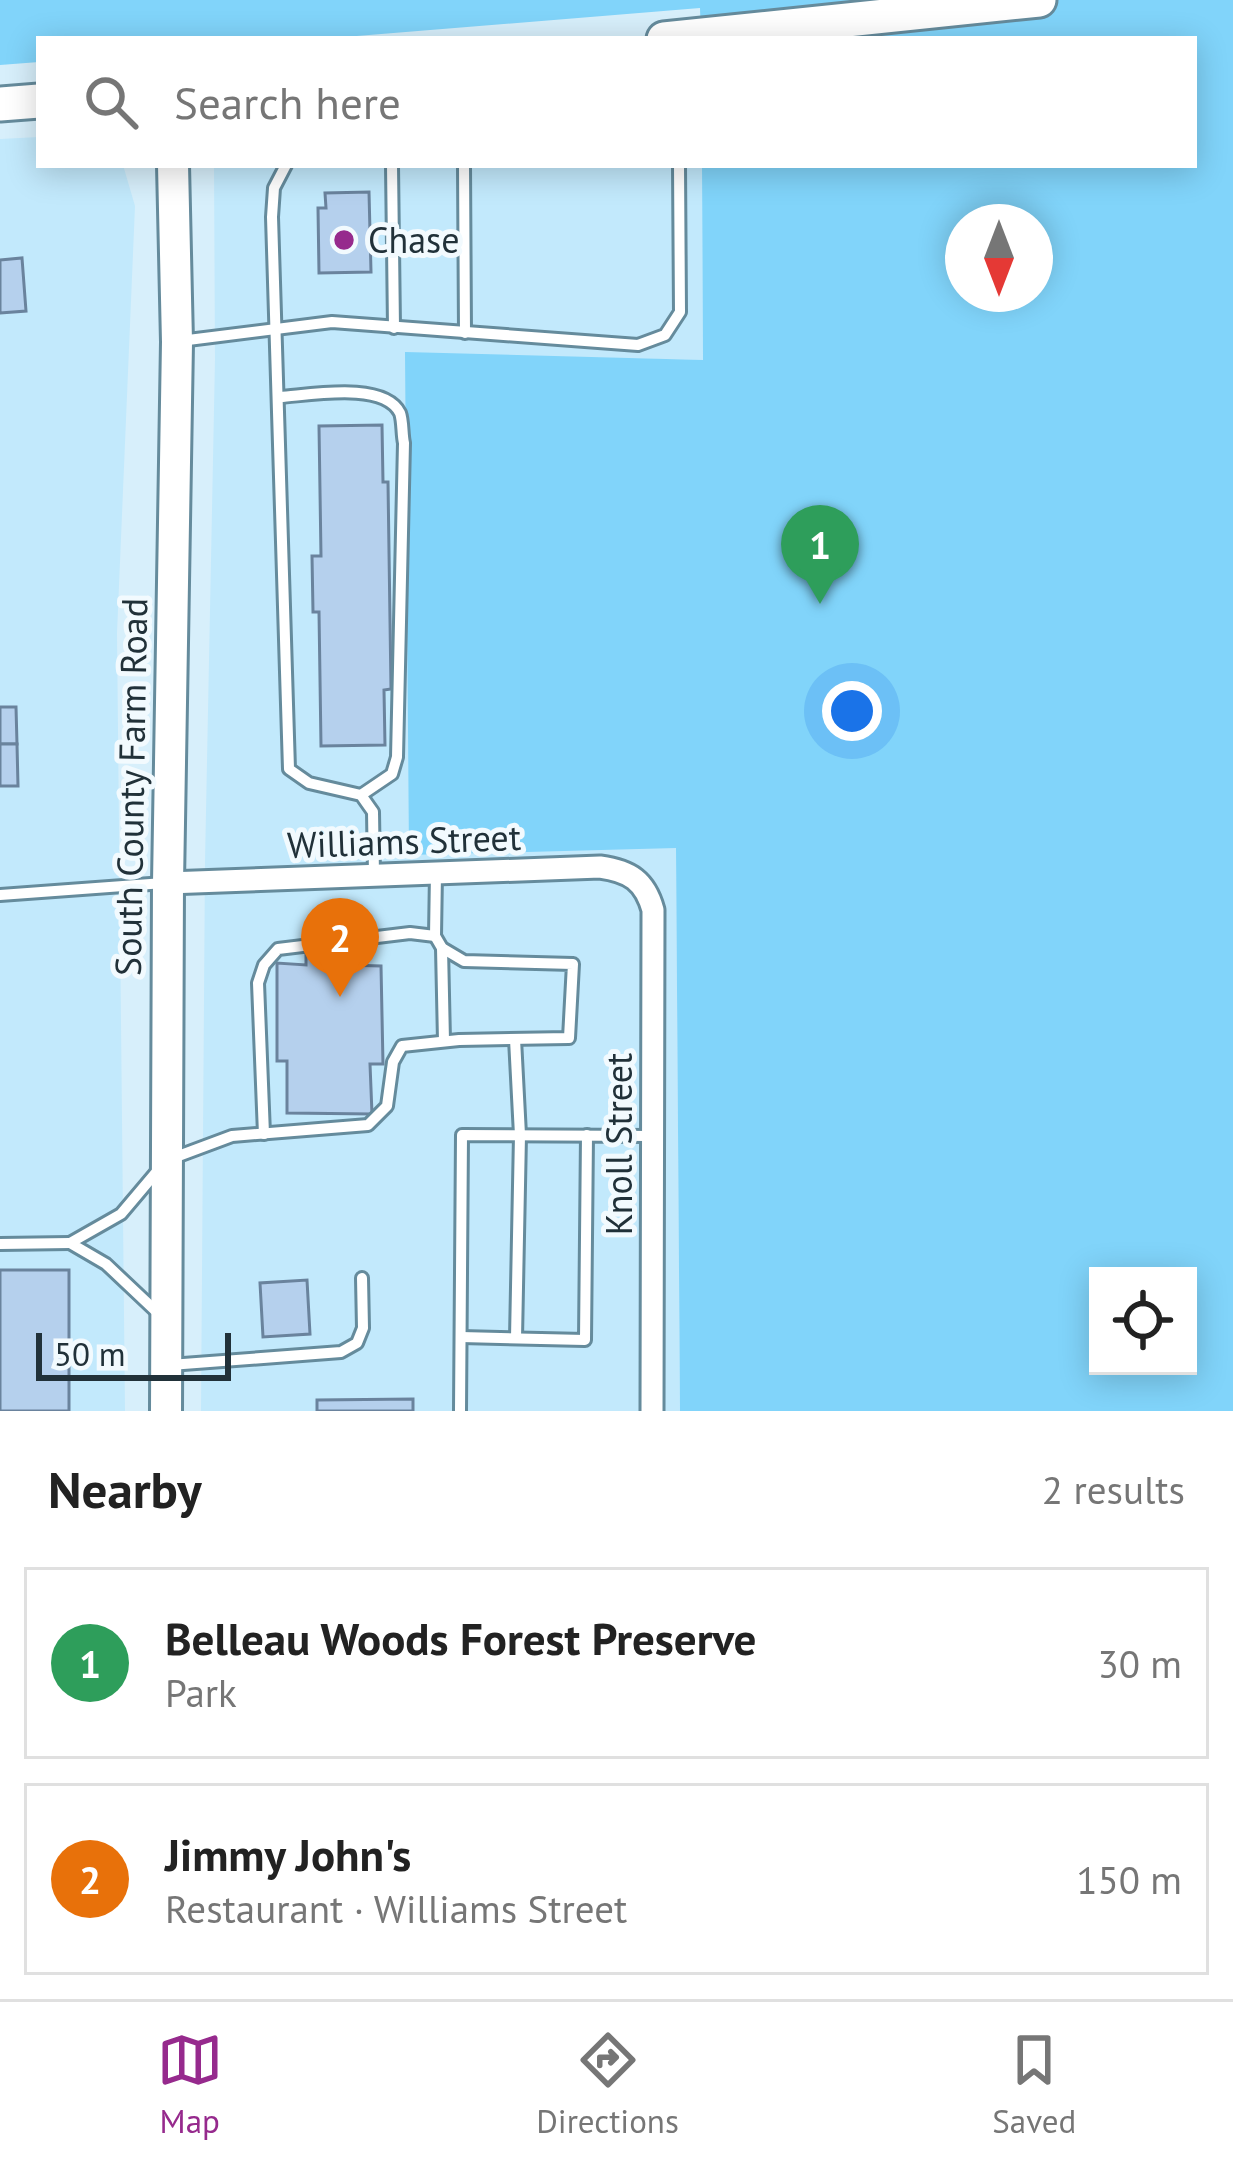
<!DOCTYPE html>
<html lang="en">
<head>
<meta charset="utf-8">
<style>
  body { margin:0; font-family:"PT Sans",sans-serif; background:#f6f6f6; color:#222 }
  .controls { position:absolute; right:36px; bottom:36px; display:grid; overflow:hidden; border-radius:0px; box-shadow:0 6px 30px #0003 }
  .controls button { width:108px; height:108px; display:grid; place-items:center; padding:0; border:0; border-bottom:3px solid #e0e0e0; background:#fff; color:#222; font:60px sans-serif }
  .compass { position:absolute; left:945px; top:204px; width:108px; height:108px; border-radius:50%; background:#fff; box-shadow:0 6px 30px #0003; rotate:180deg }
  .scale { position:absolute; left:36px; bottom:30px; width:195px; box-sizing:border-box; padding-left:12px; border:6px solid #213139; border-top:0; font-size:33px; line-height:42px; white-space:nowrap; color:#213139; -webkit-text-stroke:9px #f2fafe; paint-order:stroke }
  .you { position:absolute; left:852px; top:711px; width:42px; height:42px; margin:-30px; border:9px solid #fff; border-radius:50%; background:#1a73e8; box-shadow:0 0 0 18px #1a73e833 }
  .badge { display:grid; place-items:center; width:78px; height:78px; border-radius:50%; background:#962a8d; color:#fff; font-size:39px; font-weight:700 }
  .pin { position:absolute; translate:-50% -99px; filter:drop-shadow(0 3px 6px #0008) }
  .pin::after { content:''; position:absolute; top:63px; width:42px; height:36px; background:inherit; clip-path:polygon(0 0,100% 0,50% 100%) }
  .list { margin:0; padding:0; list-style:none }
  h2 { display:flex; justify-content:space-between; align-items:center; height:156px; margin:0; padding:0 48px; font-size:51px }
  h2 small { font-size:39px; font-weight:400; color:#767676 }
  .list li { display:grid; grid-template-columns:78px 1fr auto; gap:36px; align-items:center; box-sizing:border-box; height:192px; margin:0 24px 24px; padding:0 24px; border:3px solid #e0e0e0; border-radius:0px }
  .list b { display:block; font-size:45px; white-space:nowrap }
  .list p { margin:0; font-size:39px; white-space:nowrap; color:#767676 }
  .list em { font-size:39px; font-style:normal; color:#767676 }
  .icon { flex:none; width:66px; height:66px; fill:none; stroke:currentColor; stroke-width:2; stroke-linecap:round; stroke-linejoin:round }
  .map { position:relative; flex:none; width:1233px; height:1411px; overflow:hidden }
  .search { position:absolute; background:#fff; box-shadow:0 6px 30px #0003; left:36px; right:36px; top:36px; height:132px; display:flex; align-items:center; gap:30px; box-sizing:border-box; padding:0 42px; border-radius:0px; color:#767676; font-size:45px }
  .sheet { height:588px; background:#fff }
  nav { display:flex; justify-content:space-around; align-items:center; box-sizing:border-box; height:168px; border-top:3px solid #e0e0e0; background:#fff; font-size:33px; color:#767676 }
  nav a { display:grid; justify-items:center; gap:6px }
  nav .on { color:#962a8d }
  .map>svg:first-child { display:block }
  .built { fill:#c2e9fc }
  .green { fill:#81d4fa; fill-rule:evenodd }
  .building { fill:#b5d0ed; stroke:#6a839d; stroke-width:3 }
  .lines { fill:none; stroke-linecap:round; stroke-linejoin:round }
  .lane-casing { stroke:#658b9c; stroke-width:16 }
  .street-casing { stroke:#658b9c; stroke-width:27 }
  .secondary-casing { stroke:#658b9c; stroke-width:36 }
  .primary-casing { stroke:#658b9c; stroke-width:39 }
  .lane { stroke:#fff; stroke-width:10 }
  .street { stroke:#fff; stroke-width:21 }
  .secondary { stroke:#fff; stroke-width:30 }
  .primary { stroke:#fff; stroke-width:33 }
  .poi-dot { fill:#962a8d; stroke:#f2fafe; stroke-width:4.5 }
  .labels { text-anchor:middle; stroke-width:10; stroke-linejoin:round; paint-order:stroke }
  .poi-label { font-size:36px; fill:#213139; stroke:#f2fafe; text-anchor:start }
  .street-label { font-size:36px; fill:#213139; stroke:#f2fafe }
</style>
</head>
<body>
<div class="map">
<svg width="1233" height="1411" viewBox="0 0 1233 1411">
  <rect width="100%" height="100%" fill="#d7effb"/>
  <g class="built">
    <polygon points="39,137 39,165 123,165 135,206 117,633 125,1411 0,1411 0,139"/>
    <polygon points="214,165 702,165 703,360 405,353 676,848 680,1411 201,1411 205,862 215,359"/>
  </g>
  <path class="green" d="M0 0H1233V1411H680L676 848 409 855 405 352 703 360 702 165H1194V39H701L700 8 320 39H39V62L0 65ZM963 222H1035V294H963ZM1098 1276H1188V1366H1098Z"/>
  <g class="building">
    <polygon points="369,192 371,272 319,273 318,208 326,208 325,193"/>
    <polygon points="22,258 26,311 0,313 0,260"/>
    <polygon points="382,425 383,482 388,482 391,689 384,690 385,745 321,746 319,612 313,612 312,556 321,556 319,426"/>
    <polygon points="0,707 16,707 17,744 0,744"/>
    <polygon points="0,744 17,744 18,786 0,786"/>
    <polygon points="306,955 344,957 344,965 381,966 383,1064 370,1064 372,1114 287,1113 287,1061 277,1061 277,963 306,965"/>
    <rect x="0" y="1270" width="69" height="141"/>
    <polygon points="307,1280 310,1334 263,1337 260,1283"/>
    <polygon points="413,1399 413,1411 317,1411 317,1400"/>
  </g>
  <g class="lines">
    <defs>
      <g id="lane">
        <polyline points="286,165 274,188 272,217 289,769 309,783 361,795 373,812 374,875"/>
        <polyline points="392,165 394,328"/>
        <polyline points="464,165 465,333"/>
        <polyline points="180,341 332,322 638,345 665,335 680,312 679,165"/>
        <path d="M280 397C310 395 384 381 400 413 403 421 402 435 404 443L397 757 392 774 361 795"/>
        <polyline points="0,895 164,883"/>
        <polyline points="442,948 444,1041"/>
        <polyline points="515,1039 520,1135 516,1338"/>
        <polyline points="264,1134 258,983 264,965 278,949 410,933 435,936"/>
        <polyline points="173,1158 232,1136 368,1125 387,1106 393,1062 402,1046 459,1040 569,1038 573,964 464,961 442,948 435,936 436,873"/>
        <polyline points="159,1169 121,1214 70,1243 106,1264 159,1314"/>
        <polyline points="0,1244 70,1243"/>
        <polyline points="461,1337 585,1340 587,1135"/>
        <polyline points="170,1365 341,1352 357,1343 363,1328 362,1278"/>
        <polyline points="460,1411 462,1135 652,1136"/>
      </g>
      <path id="street" d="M168 883 600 867C630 871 645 881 653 910L652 1411"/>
      <polyline id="secondary" points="166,1411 168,883 177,342 173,165"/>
      <g id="primary">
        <polyline points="664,39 1039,0"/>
        <polyline points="0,104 39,101"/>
      </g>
    </defs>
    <use href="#lane" class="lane-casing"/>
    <use href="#street" class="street-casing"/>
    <use href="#secondary" class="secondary-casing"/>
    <use href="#primary" class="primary-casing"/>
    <use href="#lane" class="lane"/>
    <use href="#street" class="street"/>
    <use href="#secondary" class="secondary"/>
    <use href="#primary" class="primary"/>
  </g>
  <circle class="poi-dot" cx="344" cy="240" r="12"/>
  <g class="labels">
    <g class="poi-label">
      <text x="368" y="253">Chase</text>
    </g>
    <g class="street-label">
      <text transform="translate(131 787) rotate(-89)" y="13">South County Farm Road</text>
      <text transform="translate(404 841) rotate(-2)" y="13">Williams Street</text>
      <text transform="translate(619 1144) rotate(-90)" y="13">Knoll Street</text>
    </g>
  </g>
</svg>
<div class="controls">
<button><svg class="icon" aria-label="locate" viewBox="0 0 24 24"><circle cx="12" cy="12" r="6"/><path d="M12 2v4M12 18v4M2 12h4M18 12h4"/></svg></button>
</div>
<svg class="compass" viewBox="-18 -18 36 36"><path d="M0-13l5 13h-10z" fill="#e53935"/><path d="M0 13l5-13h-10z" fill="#767676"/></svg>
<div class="scale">50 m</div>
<div class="you"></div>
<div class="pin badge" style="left:820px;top:604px;background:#2e9e5b">1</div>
<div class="pin badge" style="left:340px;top:997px;background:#e8710a">2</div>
<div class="search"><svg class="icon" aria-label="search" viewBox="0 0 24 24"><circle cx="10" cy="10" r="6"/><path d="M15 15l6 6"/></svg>Search here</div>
</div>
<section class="sheet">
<h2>Nearby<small>2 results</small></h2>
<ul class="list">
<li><span class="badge" style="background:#2e9e5b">1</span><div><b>Belleau Woods Forest Preserve</b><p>Park</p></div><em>30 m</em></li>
<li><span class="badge" style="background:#e8710a">2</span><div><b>Jimmy John's</b><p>Restaurant · Williams Street</p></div><em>150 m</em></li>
</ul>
</section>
<nav>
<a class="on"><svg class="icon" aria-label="map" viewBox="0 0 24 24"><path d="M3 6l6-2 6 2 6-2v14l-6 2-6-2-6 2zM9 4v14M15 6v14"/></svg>Map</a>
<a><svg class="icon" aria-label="directions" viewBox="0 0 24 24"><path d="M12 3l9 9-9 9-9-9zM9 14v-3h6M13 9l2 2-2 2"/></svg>Directions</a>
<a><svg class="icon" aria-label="saved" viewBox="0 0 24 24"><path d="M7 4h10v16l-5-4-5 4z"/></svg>Saved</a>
</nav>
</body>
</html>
